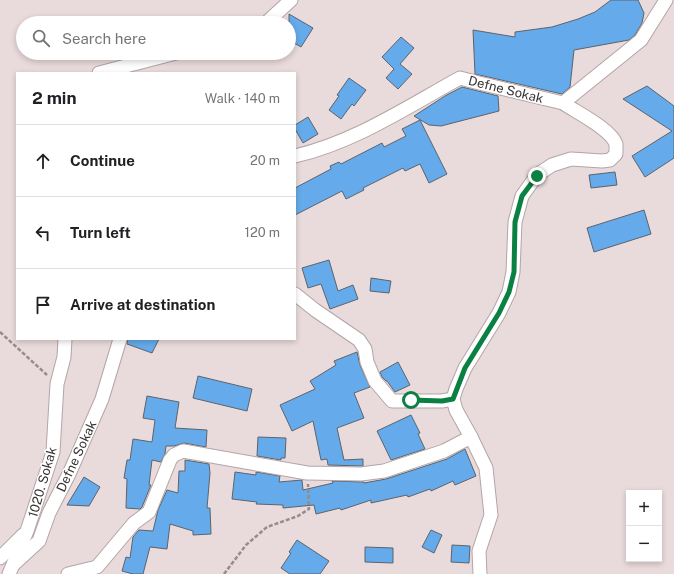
<!DOCTYPE html>
<html lang="en">
<head>
<meta charset="utf-8">
<style>
  body { margin:0; font-family:"Public Sans",sans-serif; background:#f6f6f6; color:#202124 }
  .controls { position:absolute; right:12px; bottom:12px; display:grid; overflow:hidden; border-radius:0px; box-shadow:0 2px 6px #0003 }
  .controls button { width:36px; height:36px; display:grid; place-items:center; padding:0; border:0; border-bottom:1px solid #e0e0e0; background:#fff; color:#202124; font:20px sans-serif }
  .stop { position:absolute; width:12px; height:12px; margin:-9px; border:3px solid #0b8043; border-radius:50%; background:#fff }
  .stop.end { background:#0b8043; border-color:#fff; box-shadow:0 1px 4px #0008 }
  .list { margin:0; padding:0; list-style:none }
  h2 { display:flex; justify-content:space-between; align-items:center; height:52px; margin:0; padding:0 16px; font-size:17px }
  h2 small { font-size:13px; font-weight:400; color:#757577 }
  .list li { display:grid; grid-template-columns:26px 1fr auto; gap:12px; align-items:center; box-sizing:border-box; height:72px; padding:0 16px; border-top:1px solid #e0e0e0 }
  .list b { display:block; font-size:15px; white-space:nowrap }
  .list em { font-size:13px; font-style:normal; color:#757577 }
  .icon { flex:none; width:22px; height:22px; fill:none; stroke:currentColor; stroke-width:2; stroke-linecap:round; stroke-linejoin:round }
  .map { position:relative; flex:none; width:674px; height:574px; overflow:hidden }
  .search { position:absolute; background:#fff; box-shadow:0 2px 6px #0003; left:16px; top:16px; width:280px; height:44px; display:flex; align-items:center; gap:10px; box-sizing:border-box; padding:0 14px; border-radius:22px; color:#757577; font-size:15px }
  .panel { position:absolute; background:#fff; box-shadow:0 2px 6px #0003; left:16px; top:72px; width:280px; height:268px; border-radius:0px }
  .map>svg:first-child { display:block }
  .building { fill:#65aaea; stroke:#5c646c }
  .lines { fill:none; stroke-linecap:round; stroke-linejoin:round }
  .minor-casing { stroke:#b3a5a6; stroke-width:15 }
  .path { stroke:#978c8d; stroke-width:2.5; stroke-dasharray:4 2; stroke-linecap:butt }
  .minor { stroke:#fff; stroke-width:13 }
  .route { stroke:#0b8043; stroke-width:5 }
  .labels { text-anchor:middle; stroke-width:3; stroke-linejoin:round; paint-order:stroke }
  .street-label { font-size:13px; fill:#393334; stroke:#fff }
</style>
</head>
<body>
<div class="map">
<svg width="674" height="574" viewBox="0 0 674 574">
  <rect width="100%" height="100%" fill="#e9dadb"/>
  <g class="building">
    <polygon points="611,0 638,0 644,13 642,23 635,35 629,40 574,50 570,87 562,94 475,74 473,30 515,37 515,32 552,27 578,19 595,12"/>
    <polygon points="289,14 313,28 301,47 289,40"/>
    <polygon points="401,37 414,48 400,64 412,74 398,89 386,78 394,69 382,57"/>
    <polygon points="349,78 366,90 354,106 352,104 341,119 329,110 339,96 337,95"/>
    <polygon points="647,86 674,106 674,158 645,177 632,156 672,131 623,99"/>
    <polygon points="462,87 498,96 499,111 441,126 429,125 414,116 445,96"/>
    <polygon points="308,117 318,134 303,143 295,129 295,125"/>
    <polygon points="420,120 447,174 429,183 420,164 405,171 403,168 363,188 364,190 346,199 342,191 295,215 295,188 331,169 330,166 339,162 341,164 382,143 384,147 406,136 402,129"/>
    <polygon points="615,172 617,185 591,188 589,175"/>
    <polygon points="644,210 651,234 594,252 587,228"/>
    <polygon points="329,260 338,291 353,285 358,299 330,309 321,284 308,288 302,268"/>
    <polygon points="371,278 391,281 389,293 370,291"/>
    <polygon points="128,339 159,339 152,353 127,344"/>
    <polygon points="357,352 360,365 370,387 354,393 364,418 337,428 344,460 363,459 363,466 328,465 327,459 321,460 313,421 292,431 280,405 315,389 310,381 336,365 334,361"/>
    <polygon points="398,362 410,385 395,392 387,381 386,381 382,377 380,372"/>
    <polygon points="198,376 252,389 247,411 193,398"/>
    <polygon points="147,396 179,402 175,428 207,430 206,447 184,443 174,446 166,446 165,454 161,462 152,460 149,485 151,485 142,507 140,509 126,508 127,479 124,478 127,460 130,460 133,439 152,442 155,420 143,418"/>
    <polygon points="411,415 420,433 418,434 425,449 391,460 377,431"/>
    <polygon points="258,437 286,438 285,458 281,458 281,460 257,456"/>
    <polygon points="465,449 476,476 455,485 453,481 431,491 430,489 408,497 407,495 371,503 371,500 341,510 340,508 316,514 314,505 283,508 283,505 256,504 257,502 232,499 235,472 256,475 256,472 280,476 279,482 302,480 303,490 333,483 332,481 364,482 364,483 386,479 447,459"/>
    <polygon points="185,460 209,464 210,473 207,508 210,508 211,534 193,535 193,531 170,524 167,549 150,547 143,574 133,574 122,571 126,557 130,558 133,537 139,530 153,531 158,510 167,490 178,493 179,471 185,471"/>
    <polygon points="84,477 100,487 89,506 67,505"/>
    <polygon points="431,530 442,535 434,553 422,547"/>
    <polygon points="297,540 329,561 320,574 290,574 281,568 291,553 289,552"/>
    <polygon points="452,545 470,546 469,563 451,562"/>
    <polygon points="365,547 393,548 393,563 365,562"/>
  </g>
  <g class="lines">
    <defs>
      <g id="minor">
        <polyline points="266,23 291,0"/>
        <polyline points="99,73 176,53"/>
        <path d="M295 156C355 142 407 107 460 78L479 83 563 103 641 40 666 0"/>
        <polyline points="295,294 315,310 359,340 365,349 367,362 375,381 392,401 442,401 453,399"/>
        <polyline points="0,558 23,535"/>
        <polyline points="14,564 39,541 49,513 69,474 102,399 120,339"/>
        <polyline points="9,574 27,531 53,452 57,384 64,357 65,339"/>
        <polyline points="68,574 97,567 134,523 149,512 170,460 174,455 183,451 307,473 361,474 384,471 444,451 471,437"/>
        <path d="M480 574 479 551 491 515 486 468 471 437 456 410 453 399 456 389 465 368 499 313 509 292 513 272 515 222 522 196 537 175 552 165 571 159 602 161 610 160 616 154C616 151 616 147 616 144 611 129 576 112 563 103"/>
      </g>
    </defs>
    <use href="#minor" class="minor-casing"/>
    <g class="path">
      <polyline points="0,332 47,375"/>
      <polyline points="224,574 246,545 267,527 298,516 309,509 308,484"/>
    </g>
    <use href="#minor" class="minor"/>
  </g>
  <g class="lines">
    <polyline class="route" points="411,400 442,401 453,399 465,368 499,313 509,292 514,272 515,222 522,196 537,176"/>
  </g>
  <g class="labels">
    <g class="street-label">
      <text transform="translate(506 89) rotate(14)" y="5">Defne Sokak</text>
      <text transform="translate(76 456) rotate(-65)" y="5">Defne Sokak</text>
      <text transform="translate(42 482) rotate(-74)" y="5">1020. Sokak</text>
    </g>
  </g>
</svg>
<div class="controls">
<button>+</button>
<button>−</button>
</div>
<div class="stop" style="left:411px;top:400px"></div>
<div class="stop end" style="left:537px;top:176px"></div>
<div class="search"><svg class="icon" aria-label="search" viewBox="0 0 24 24"><circle cx="10" cy="10" r="6"/><path d="M15 15l6 6"/></svg>Search here</div>
<section class="panel">
<h2>2 min<small>Walk · 140 m</small></h2>
<ul class="list">
<li><svg class="icon" aria-label="ahead" viewBox="0 0 24 24"><path d="M12 20V5M6 11l6-6 6 6"/></svg><div><b>Continue</b></div><em>20 m</em></li>
<li><svg class="icon" aria-label="left" viewBox="0 0 24 24"><path d="M17 20v-9H6M10 6l-5 5 5 5"/></svg><div><b>Turn left</b></div><em>120 m</em></li>
<li><svg class="icon" aria-label="arrive" viewBox="0 0 24 24"><path d="M6 21V4h12l-3 4 3 4H6"/></svg><div><b>Arrive at destination</b></div></li>
</ul>
</section>
</div>
</body>
</html>
